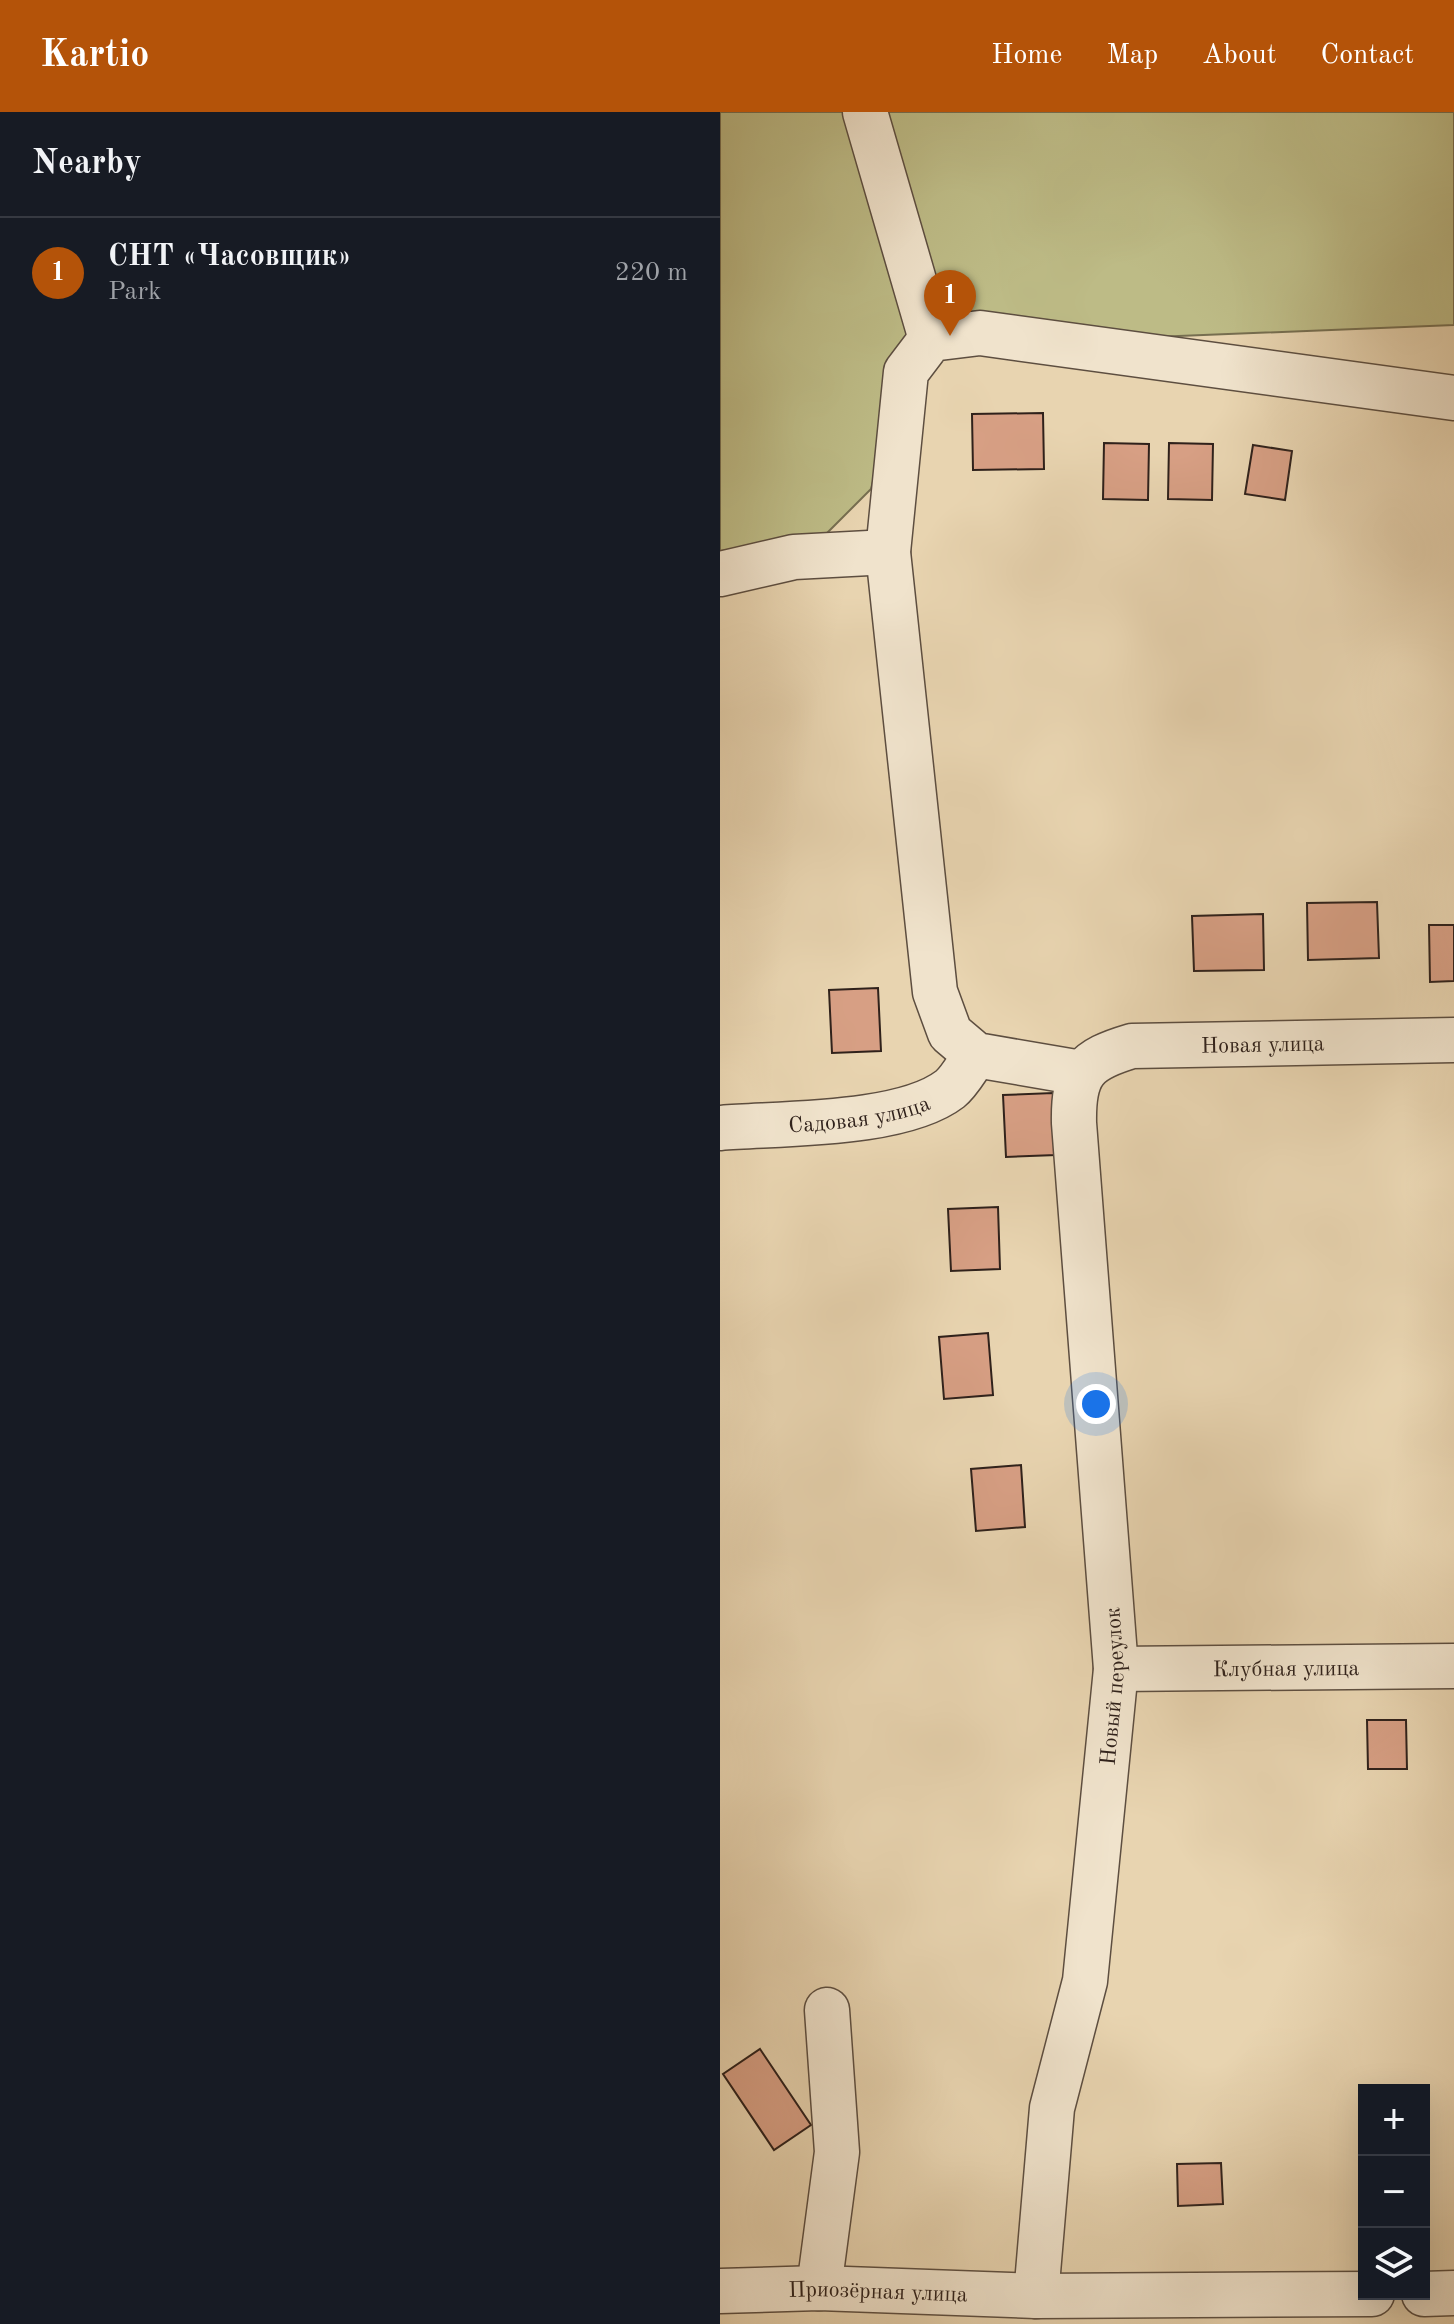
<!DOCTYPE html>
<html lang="en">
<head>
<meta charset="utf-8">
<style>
  body { margin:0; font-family:"Old Standard TT",serif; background:#242831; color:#f1f3f6 }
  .controls { position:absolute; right:24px; bottom:24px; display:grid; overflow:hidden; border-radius:0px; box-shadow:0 8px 32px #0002 }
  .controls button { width:72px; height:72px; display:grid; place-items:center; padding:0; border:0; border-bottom:2px solid #363941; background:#171b24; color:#f1f3f6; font:40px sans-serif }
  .you { position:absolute; left:376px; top:1292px; width:28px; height:28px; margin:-20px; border:6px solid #fff; border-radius:50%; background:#1a73e8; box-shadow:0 0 0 12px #1a73e833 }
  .badge { display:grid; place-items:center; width:52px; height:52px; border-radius:50%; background:#b45309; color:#fff; font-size:26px; font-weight:700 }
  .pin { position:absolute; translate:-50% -66px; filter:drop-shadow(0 2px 4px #0008) }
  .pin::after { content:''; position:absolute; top:42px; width:28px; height:24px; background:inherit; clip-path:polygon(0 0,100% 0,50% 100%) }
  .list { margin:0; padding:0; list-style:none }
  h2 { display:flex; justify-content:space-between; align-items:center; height:104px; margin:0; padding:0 32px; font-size:34px }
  h2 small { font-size:26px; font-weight:400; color:#9ea1a6 }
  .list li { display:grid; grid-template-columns:52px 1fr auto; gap:24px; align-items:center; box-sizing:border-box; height:112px; padding:0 32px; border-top:2px solid #363941 }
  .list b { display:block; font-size:30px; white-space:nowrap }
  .list p { margin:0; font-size:26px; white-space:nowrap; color:#9ea1a6 }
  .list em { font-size:26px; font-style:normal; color:#9ea1a6 }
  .icon { flex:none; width:44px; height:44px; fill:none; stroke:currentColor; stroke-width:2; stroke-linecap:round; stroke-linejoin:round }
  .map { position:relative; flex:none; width:734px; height:2212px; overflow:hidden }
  header { display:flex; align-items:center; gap:48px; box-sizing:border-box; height:112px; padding:0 40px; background:#b45309; color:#fff }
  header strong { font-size:38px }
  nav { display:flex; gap:44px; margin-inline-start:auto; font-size:28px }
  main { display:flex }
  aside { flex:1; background:#171b24 }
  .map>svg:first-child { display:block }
  .green { fill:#bdbb86; stroke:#766e50; stroke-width:2 }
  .building { fill:#d79f84; stroke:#2f211b; stroke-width:2 }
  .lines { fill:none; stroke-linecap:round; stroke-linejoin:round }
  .minor-casing { stroke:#5d4e40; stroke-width:47 }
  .minor { stroke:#f0e3cc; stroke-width:44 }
  .labels { text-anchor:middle; stroke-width:7; stroke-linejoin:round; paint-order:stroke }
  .street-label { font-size:22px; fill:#2f211b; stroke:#f0e3cc }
</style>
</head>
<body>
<header>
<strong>Kartio</strong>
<nav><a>Home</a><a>Map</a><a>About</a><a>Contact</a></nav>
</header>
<main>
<aside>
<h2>Nearby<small></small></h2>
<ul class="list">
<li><span class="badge">1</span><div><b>СНТ «Часовщик»</b><p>Park</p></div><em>220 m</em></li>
</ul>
</aside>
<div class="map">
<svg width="734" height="2212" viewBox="0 0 734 2212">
  <rect width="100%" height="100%" fill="#e8d4b0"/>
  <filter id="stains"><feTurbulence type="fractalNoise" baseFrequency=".0025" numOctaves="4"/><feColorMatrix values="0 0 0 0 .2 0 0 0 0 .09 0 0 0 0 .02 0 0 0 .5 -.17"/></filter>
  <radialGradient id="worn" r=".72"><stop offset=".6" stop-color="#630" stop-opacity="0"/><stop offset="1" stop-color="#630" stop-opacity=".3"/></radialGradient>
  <polygon class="green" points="0,0 734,0 734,213 187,235 151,377 106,422 0,439"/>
  <g class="building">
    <polygon points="323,301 324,357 253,358 252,302"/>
    <polygon points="384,331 429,332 428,388 383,387"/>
    <polygon points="449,331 493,332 492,388 448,387"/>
    <polygon points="533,333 572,339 565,388 525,382"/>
    <polygon points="657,790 659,846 588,848 587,791"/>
    <polygon points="543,802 544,858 474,859 472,804"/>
    <polygon points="709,813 734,813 734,869 710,870"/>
    <polygon points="158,876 161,939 112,941 109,878"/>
    <polygon points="333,981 336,1043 286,1045 283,983"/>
    <polygon points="278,1095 280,1157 231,1159 228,1097"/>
    <polygon points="268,1221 273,1283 224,1287 219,1225"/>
    <polygon points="301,1353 305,1415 256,1419 251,1357"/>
    <polygon points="647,1608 686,1608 687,1657 648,1657"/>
    <polygon points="40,1937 91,2013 54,2038 3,1962"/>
    <polygon points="501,2051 503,2092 458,2094 457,2052"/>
  </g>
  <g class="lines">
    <defs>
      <g id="minor">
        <polyline points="145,0 211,227"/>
        <polyline points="0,462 74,445 168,440"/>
        <polyline points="361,961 256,943 230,921 215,880 168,440 186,260 211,227 260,221 734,286"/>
        <path id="s1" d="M0 1016C61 1011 182 1014 230 977 240 969 248 953 256 943"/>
        <path id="s2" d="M396 1557 734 1554"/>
        <polyline points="99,2176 117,2040 107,1898"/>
        <path id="s3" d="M0 2179 99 2176 316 2184 652 2182"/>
        <polyline points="704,2182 734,2181"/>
        <path id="s4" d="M316 2184 332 1996 365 1869 396 1557 354 1011C353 960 365 948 412 934L734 928"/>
      </g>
    </defs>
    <use href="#minor" class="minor-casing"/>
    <use href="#minor" class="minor"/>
  </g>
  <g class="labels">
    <g class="street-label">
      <text dy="8" stroke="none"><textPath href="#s4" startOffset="1420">Новая улица</textPath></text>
      <text dy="8" stroke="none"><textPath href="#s1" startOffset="140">Садовая улица</textPath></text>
      <text dy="8" stroke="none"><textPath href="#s2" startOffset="170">Клубная улица</textPath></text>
      <text dy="8" stroke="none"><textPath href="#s4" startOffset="616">Новый переулок</textPath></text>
      <text dy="8" stroke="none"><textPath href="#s3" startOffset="158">Приозёрная улица</textPath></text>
    </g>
  </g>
  <rect width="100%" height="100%" filter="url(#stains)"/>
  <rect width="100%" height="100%" fill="url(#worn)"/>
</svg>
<div class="controls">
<button>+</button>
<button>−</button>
<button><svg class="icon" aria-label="layers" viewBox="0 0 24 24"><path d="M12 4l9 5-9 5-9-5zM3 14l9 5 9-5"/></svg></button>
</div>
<div class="you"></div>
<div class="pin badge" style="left:230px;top:224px">1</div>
</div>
</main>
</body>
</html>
